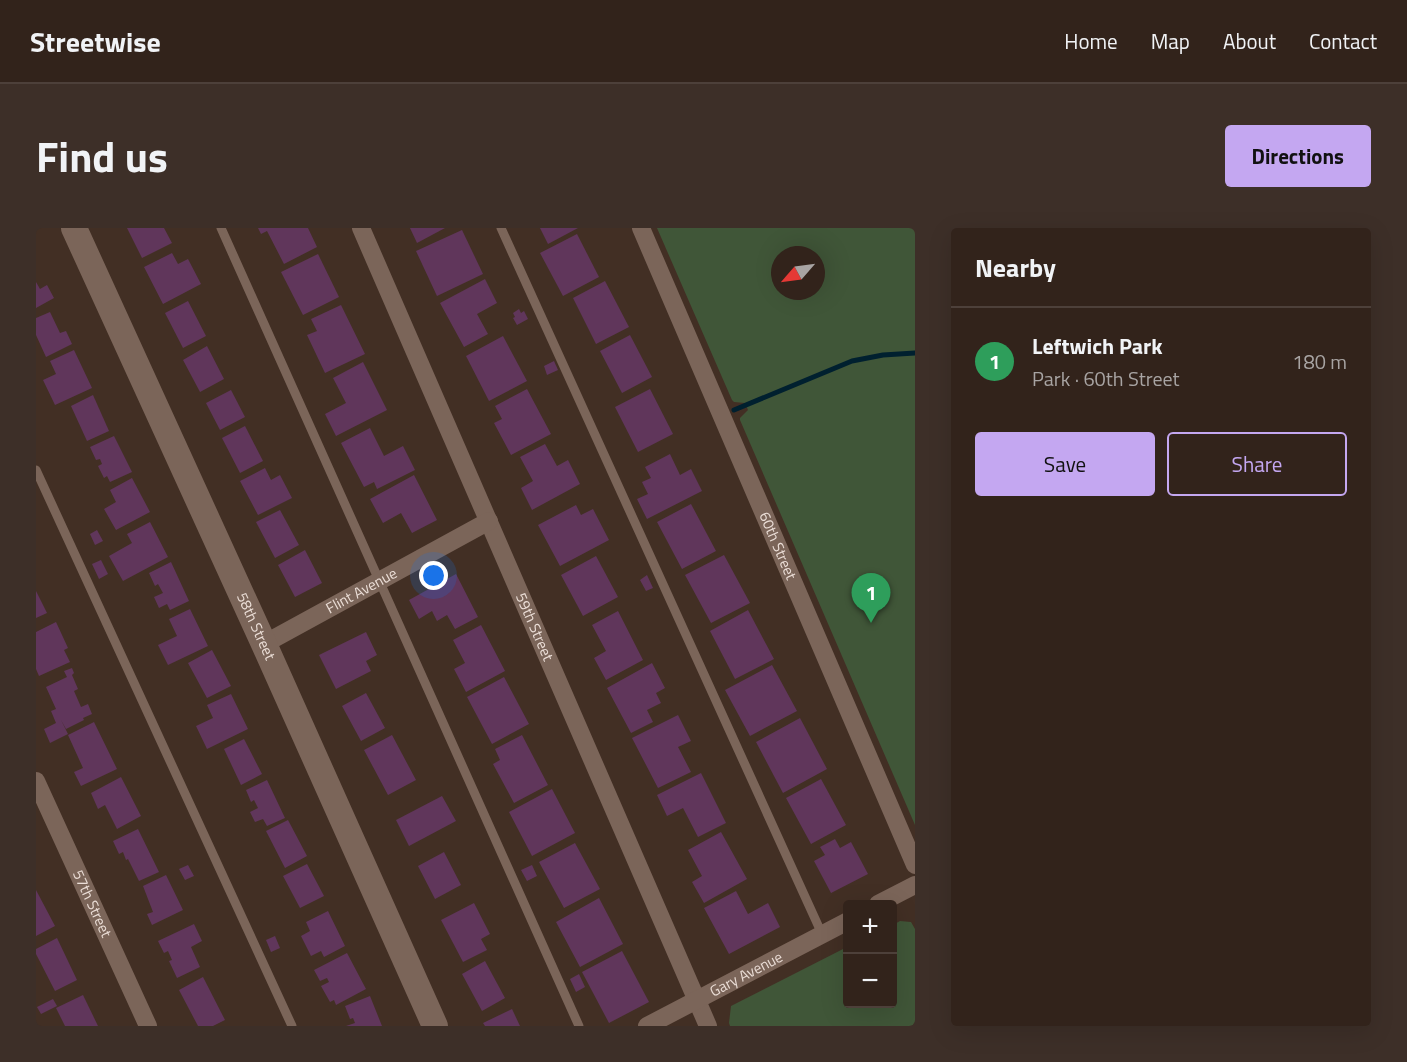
<!DOCTYPE html>
<html lang="en">
<head>
<meta charset="utf-8">
<style>
  body { margin:0; font-family:"Titillium Web",sans-serif; background:#3d2f28; color:#f1f3f6 }
  .controls { position:absolute; right:18px; bottom:18px; display:grid; overflow:hidden; border-radius:6px; box-shadow:0 6px 24px #0002 }
  .controls button { width:54px; height:54px; display:grid; place-items:center; padding:0; border:0; border-bottom:2px solid #4d403a; background:#32231b; color:#f1f3f6; font:30px sans-serif }
  .compass { position:absolute; left:735px; top:18px; width:54px; height:54px; border-radius:50%; background:#32231b; box-shadow:0 6px 24px #0002; rotate:242deg }
  .you { position:absolute; left:398px; top:348px; width:21px; height:21px; margin:-15px; border:4px solid #fff; border-radius:50%; background:#1a73e8; box-shadow:0 0 0 9px #1a73e833 }
  .badge { display:grid; place-items:center; width:39px; height:39px; border-radius:50%; background:#c4a7f1; color:#fff; font-size:20px; font-weight:700 }
  .pin { position:absolute; translate:-50% -50px; filter:drop-shadow(0 2px 3px #0008) }
  .pin::after { content:''; position:absolute; top:32px; width:21px; height:18px; background:inherit; clip-path:polygon(0 0,100% 0,50% 100%) }
  .list { margin:0; padding:0; list-style:none }
  h2 { display:flex; justify-content:space-between; align-items:center; height:78px; margin:0; padding:0 24px; font-size:26px }
  h2 small { font-size:20px; font-weight:400; color:#a8a4a3 }
  .list li { display:grid; grid-template-columns:39px 1fr auto; gap:18px; align-items:center; box-sizing:border-box; height:108px; padding:0 24px; border-top:2px solid #4d403a }
  .list b { display:block; font-size:22px; white-space:nowrap }
  .list p { margin:0; font-size:20px; white-space:nowrap; color:#a8a4a3 }
  .list em { font-size:20px; font-style:normal; color:#a8a4a3 }
  .actions { display:flex; gap:12px; padding:18px 24px }
  .actions a { flex:1; padding:14px 0; border:2px solid #c4a7f1; border-radius:6px; text-align:center; font-size:21px; color:#c4a7f1 }
  .actions .main { background:#c4a7f1; color:#111 }
  .map { position:relative; flex:none; width:879px; height:798px; overflow:hidden; border-radius:6px }
  header { display:flex; align-items:center; gap:36px; box-sizing:border-box; height:84px; padding:0 30px; background:#32231b; border-bottom:2px solid #4d403a }
  header strong { font-size:28px }
  nav { display:flex; gap:33px; margin-inline-start:auto; font-size:21px }
  .intro { display:flex; align-items:center; justify-content:space-between; box-sizing:border-box; height:144px; padding:0 36px }
  h1 { margin:0; font-size:42px }
  .button { padding:15px 27px; border-radius:6px; background:#c4a7f1; color:#111; font-size:21px; font-weight:700 }
  main { display:flex; gap:36px; padding:0 36px }
  aside { flex:1; background:#32231b; border-radius:6px; box-shadow:0 6px 24px #0002 }
  .map>svg:first-child { display:block }
  .green { fill:#405638; fill-rule:evenodd }
  .lines { fill:none; stroke-linecap:round; stroke-linejoin:round }
  .stream { stroke:#00202f; stroke-width:5 }
  .building { fill:#60365b }
  .lane { stroke:#7b6559; stroke-width:9 }
  .street { stroke:#7b6559; stroke-width:18 }
  .secondary { stroke:#7b6559; stroke-width:26 }
  .labels { text-anchor:middle; stroke-width:6; stroke-linejoin:round; paint-order:stroke }
  .street-label { font-size:15px; fill:#ebded7; stroke:#422f24 }
</style>
</head>
<body>
<header>
<strong>Streetwise</strong>
<nav><a>Home</a><a>Map</a><a>About</a><a>Contact</a></nav>
</header>
<div class="intro"><h1>Find us</h1><a class="button">Directions</a></div>
<main>
<div class="map">
<svg width="879" height="798" viewBox="0 0 879 798">
  <rect width="100%" height="100%" fill="#422f24"/>
  <g class="green">
    <path d="M621 0H879V597L704 192V190L712 182 709 175 698 174 696 172ZM744 27H780V63H744Z"/>
    <polygon points="864,693 875,694 879,701 879,798 694,798 693,795 695,778 811,719 812,776 856,776 857,697"/>
  </g>
  <g class="lines">
    <polyline class="stream" points="698,182 816,133 847,127 879,125"/>
  </g>
  <g class="building">
    <polygon points="91,0 128,0 136,15 106,30"/>
    <polygon points="222,0 272,0 281,19 248,36 231,3 225,6"/>
    <polygon points="374,0 409,0 381,15"/>
    <polygon points="504,0 542,0 512,16"/>
    <polygon points="426,2 447,46 401,68 380,23"/>
    <polygon points="541,6 563,49 527,68 504,25"/>
    <polygon points="136,25 142,36 152,31 165,56 127,76 108,39"/>
    <polygon points="282,26 303,69 267,87 245,44"/>
    <polygon points="449,51 461,75 441,86 452,106 428,119 404,75"/>
    <polygon points="569,53 593,99 560,116 537,70"/>
    <polygon points="0,54 4,61 11,57 18,70 0,80"/>
    <polygon points="152,73 170,108 147,120 129,85"/>
    <polygon points="305,77 329,126 289,145 271,107 281,103 275,91"/>
    <polygon points="483,81 485,85 488,83 492,91 481,97 477,90 479,89 477,85"/>
    <polygon points="14,84 24,105 30,103 36,116 10,129 0,107 0,90"/>
    <polygon points="594,107 616,149 586,165 564,123"/>
    <polygon points="467,108 491,153 453,173 430,128"/>
    <polygon points="171,118 188,151 164,164 147,132"/>
    <polygon points="38,122 56,160 19,177 7,152 20,146 14,133"/>
    <polygon points="518,133 522,142 511,147 508,138"/>
    <polygon points="327,134 351,182 300,208 289,186 310,175 297,150"/>
    <polygon points="491,161 515,206 475,227 458,195 466,191 459,178"/>
    <polygon points="614,161 637,206 602,224 579,179"/>
    <polygon points="195,162 209,189 184,202 170,175"/>
    <polygon points="57,167 73,203 51,213 35,178"/>
    <polygon points="209,198 227,233 204,245 186,210"/>
    <polygon points="334,200 348,228 367,218 379,242 341,261 338,254 328,259 305,215"/>
    <polygon points="78,208 96,244 74,254 71,248 68,250 62,238 66,236 64,231 60,232 54,219"/>
    <polygon points="509,216 521,238 532,232 544,256 496,282 485,260 497,253 484,229"/>
    <polygon points="634,226 644,247 655,241 666,263 611,291 601,271 612,266 606,254 615,250 609,239"/>
    <polygon points="229,240 235,252 244,247 256,270 222,287 204,253"/>
    <polygon points="378,247 401,292 376,305 365,285 347,295 334,271"/>
    <polygon points="96,250 114,284 80,302 68,281 80,274 74,262"/>
    <polygon points="655,276 680,323 646,341 621,294"/>
    <polygon points="540,277 545,287 557,281 573,312 524,338 502,297"/>
    <polygon points="244,282 263,317 239,330 220,294"/>
    <polygon points="114,294 132,329 87,353 73,328 96,315 91,306"/>
    <polygon points="61,302 67,313 59,317 54,306"/>
    <polygon points="269,322 286,355 259,369 242,337"/>
    <polygon points="688,327 714,375 675,395 649,347"/>
    <polygon points="560,328 582,369 547,388 525,347"/>
    <polygon points="65,332 72,346 63,351 56,336"/>
    <polygon points="135,334 153,373 134,382 131,376 123,380 118,369 127,365 122,356 119,358 113,345"/>
    <polygon points="420,346 442,389 419,401 411,387 401,393 396,383 383,391 373,372"/>
    <polygon points="611,347 617,360 610,363 604,352"/>
    <polygon points="0,363 11,385 0,390"/>
    <polygon points="154,381 172,418 132,437 122,417 141,408 133,391"/>
    <polygon points="712,382 738,431 699,451 674,403"/>
    <polygon points="582,383 607,432 570,452 558,430 570,423 556,397"/>
    <polygon points="20,394 32,420 28,422 34,434 3,448 0,441 0,404"/>
    <polygon points="445,397 469,443 430,464 418,441 429,435 417,412"/>
    <polygon points="330,404 341,427 330,433 335,443 300,461 283,427"/>
    <polygon points="176,422 195,458 171,470 152,435"/>
    <polygon points="616,435 629,460 620,465 625,475 611,482 617,494 595,505 571,460"/>
    <polygon points="736,437 761,483 714,508 689,462"/>
    <polygon points="36,440 38,445 36,447 42,461 38,463 45,479 52,476 56,486 47,490 48,492 30,501 25,492 32,506 14,515 8,501 20,495 15,483 20,481 10,459 31,449 28,443"/>
    <polygon points="468,449 493,496 456,516 431,469"/>
    <polygon points="330,465 349,500 325,513 306,478"/>
    <polygon points="195,466 212,501 171,521 160,498 177,490 171,477"/>
    <polygon points="642,487 655,513 642,519 655,544 622,560 596,510"/>
    <polygon points="764,490 791,541 747,565 720,514"/>
    <polygon points="58,494 81,541 45,558 38,544 47,540 32,507"/>
    <polygon points="356,507 380,552 352,567 328,522"/>
    <polygon points="486,507 512,557 478,575 457,536 464,532 459,521"/>
    <polygon points="208,511 226,546 205,557 188,521"/>
    <polygon points="665,545 690,595 662,609 647,580 631,588 621,567"/>
    <polygon points="85,549 105,588 81,601 69,577 62,581 55,565"/>
    <polygon points="785,551 810,597 775,616 750,570"/>
    <polygon points="231,552 249,590 231,598 227,591 219,594 214,584 222,580 218,572 215,574 210,562"/>
    <polygon points="516,561 539,605 496,628 473,584"/>
    <polygon points="406,568 420,593 373,618 360,592"/>
    <polygon points="252,592 271,628 249,640 230,603"/>
    <polygon points="102,601 123,644 103,653 92,631 90,632 87,624 83,626 77,613"/>
    <polygon points="685,604 711,651 668,675 656,654 666,648 652,622"/>
    <polygon points="799,611 804,620 815,614 832,646 795,665 778,633 789,627 784,619"/>
    <polygon points="539,615 564,661 528,680 503,634"/>
    <polygon points="408,624 425,657 399,671 382,638"/>
    <polygon points="271,636 288,668 264,680 247,648"/>
    <polygon points="152,637 158,648 149,652 143,641"/>
    <polygon points="496,637 501,648 491,653 485,642"/>
    <polygon points="130,647 147,682 116,697 111,686 117,684 107,658"/>
    <polygon points="0,662 19,698 0,708"/>
    <polygon points="700,663 712,686 732,675 744,699 693,726 668,680"/>
    <polygon points="563,670 587,716 544,739 520,694"/>
    <polygon points="438,675 454,706 445,711 451,722 427,734 405,692"/>
    <polygon points="292,683 309,718 288,729 285,723 275,728 265,708 274,703 270,694"/>
    <polygon points="158,696 166,713 155,719 164,739 141,750 133,733 136,732 132,723 128,725 122,713"/>
    <polygon points="239,708 244,720 235,724 230,712"/>
    <polygon points="21,710 41,752 19,763 0,726 0,721"/>
    <polygon points="586,723 613,774 573,795 546,744"/>
    <polygon points="311,725 330,761 300,777 298,772 294,774 285,758 293,754 291,750 284,753 278,742"/>
    <polygon points="449,733 469,770 446,783 426,746"/>
    <polygon points="543,746 549,759 540,764 534,751"/>
    <polygon points="167,749 189,792 177,798 162,798 143,762"/>
    <polygon points="47,767 62,798 29,798 20,780"/>
    <polygon points="334,768 346,798 310,798 319,795 317,790 314,791 309,778"/>
    <polygon points="17,771 21,778 5,786 1,779"/>
    <polygon points="476,781 484,798 449,798 447,795"/>
  </g>
  <g class="lines">
    <g class="lane">
      <polyline points="185,0 543,798"/>
      <polyline points="465,0 786,706"/>
      <polyline points="0,242 256,798"/>
    </g>
    <g class="street">
      <path id="s1" d="M325 0 672 798"/>
      <path id="s2" d="M605 0 879 637"/>
      <path id="s3" d="M228 416 453 293"/>
      <path id="s4" d="M0 553 112 798"/>
      <polyline points="842,676 879,657"/>
      <path id="s5" d="M611 798 812 693"/>
    </g>
    <path class="secondary" id="s6" d="M38 0 228 416 399 798"/>
  </g>
  <g class="labels">
    <g class="street-label">
      <text dy="5" stroke="none"><textPath href="#s2" startOffset="346">60th Street</textPath></text>
      <text dy="5" stroke="none"><textPath href="#s3" startOffset="111">Flint Avenue</textPath></text>
      <text dy="5" stroke="none"><textPath href="#s6" startOffset="438">58th Street</textPath></text>
      <text dy="5" stroke="none"><textPath href="#s1" startOffset="435">59th Street</textPath></text>
      <text dy="5" stroke="none"><textPath href="#s4" startOffset="135">57th Street</textPath></text>
      <text dy="5" stroke="none"><textPath href="#s5" startOffset="112">Gary Avenue</textPath></text>
    </g>
  </g>
</svg>
<div class="controls">
<button>+</button>
<button>−</button>
</div>
<svg class="compass" viewBox="-18 -18 36 36"><path d="M0-13l5 13h-10z" fill="#e53935"/><path d="M0 13l5-13h-10z" fill="#a8a4a3"/></svg>
<div class="you"></div>
<div class="pin badge" style="left:835px;top:395px;background:#2e9e5b">1</div>
</div>
<aside>
<h2>Nearby<small></small></h2>
<ul class="list">
<li><span class="badge" style="background:#2e9e5b">1</span><div><b>Leftwich Park</b><p>Park · 60th Street</p></div><em>180 m</em></li>
</ul>
<div class="actions"><a class="main">Save</a><a>Share</a></div>
</aside>
</main>
</body>
</html>
